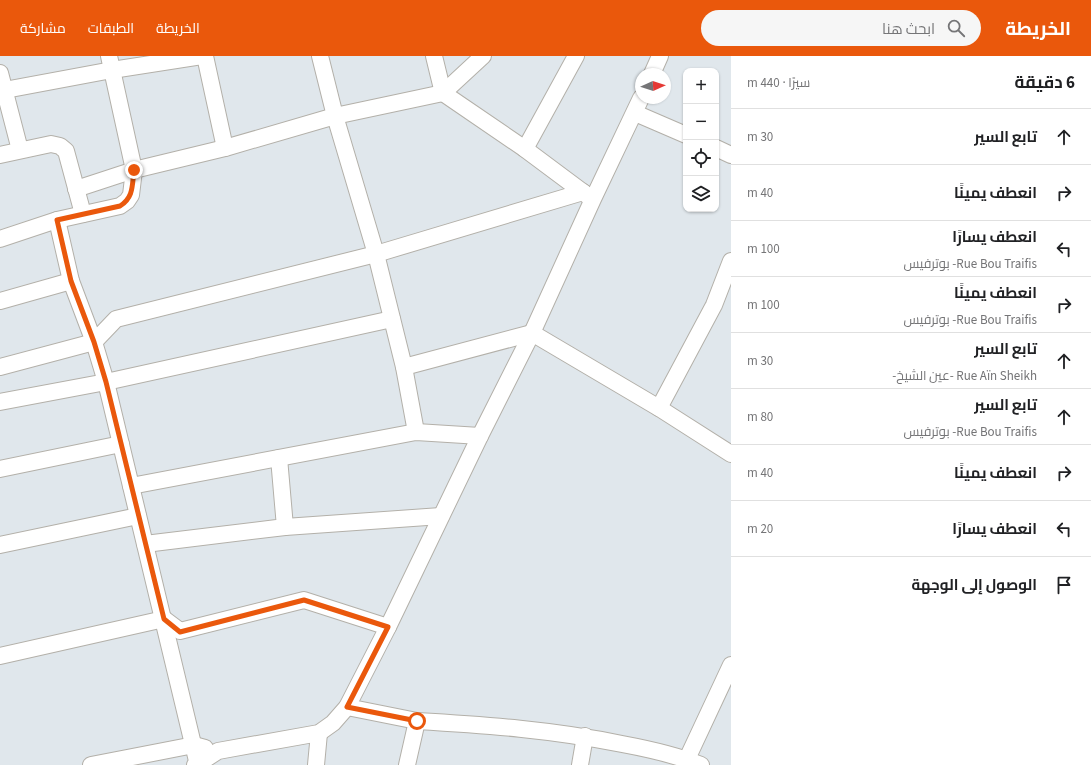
<!DOCTYPE html>
<html lang="ar">
<head>
<meta charset="utf-8">
<style>
  body { margin:0; font-family:"Source Sans 3",Cairo,sans-serif; background:#f6f6f6; color:#202124; direction:rtl }
  .controls { position:absolute; right:12px; top:12px; display:grid; overflow:hidden; border-radius:8px; box-shadow:0 1px 3px #0004 }
  .controls button { width:36px; height:36px; display:grid; place-items:center; padding:0; border:0; border-bottom:1px solid #e0e0e0; background:#fff; color:#202124; font:20px sans-serif }
  .compass { position:absolute; left:635px; top:12px; width:36px; height:36px; border-radius:50%; background:#fff; box-shadow:0 1px 3px #0004; rotate:87deg }
  .stop { position:absolute; width:12px; height:12px; margin:-9px; border:3px solid #ea580c; border-radius:50%; background:#fff }
  .stop.end { background:#ea580c; border-color:#fff; box-shadow:0 1px 4px #0008 }
  .list { margin:0; padding:0; list-style:none }
  h2 { display:flex; justify-content:space-between; align-items:center; height:52px; margin:0; padding:0 16px; font-size:17px }
  h2 small { font-size:13px; font-weight:400; color:#757577 }
  .list li { display:grid; grid-template-columns:26px 1fr auto; gap:12px; align-items:center; box-sizing:border-box; height:56px; padding:0 16px; border-top:1px solid #e0e0e0 }
  .list b { display:block; font-size:15px; white-space:nowrap }
  .list p { margin:0; font-size:13px; white-space:nowrap; color:#757577 }
  .list em { font-size:13px; font-style:normal; color:#757577 }
  .icon { flex:none; width:22px; height:22px; fill:none; stroke:currentColor; stroke-width:2; stroke-linecap:round; stroke-linejoin:round }
  .map { position:relative; flex:none; width:731px; height:709px; overflow:hidden; direction:ltr }
  header { display:flex; align-items:center; gap:24px; box-sizing:border-box; height:56px; padding:0 20px; background:#ea580c; color:#fff }
  header strong { font-size:19px }
  nav { display:flex; gap:22px; margin-inline-start:auto; font-size:14px }
  .search { width:280px; height:36px; background:#f6f6f6; display:flex; align-items:center; gap:10px; box-sizing:border-box; padding:0 14px; border-radius:22px; color:#757577; font-size:15px }
  main { display:flex }
  aside { flex:1; background:#fff }
  .map>svg:first-child { display:block }
  .lines { fill:none; stroke-linecap:round; stroke-linejoin:round }
  .minor-casing { stroke:#b3b0a9; stroke-width:18 }
  .minor { stroke:#fff; stroke-width:16 }
  .route { stroke:#ea580c; stroke-width:5 }
</style>
</head>
<body>
<header>
<strong>الخريطة</strong>
<div class="search"><svg class="icon" aria-label="search" viewBox="0 0 24 24"><circle cx="10" cy="10" r="6"/><path d="M15 15l6 6"/></svg>ابحث هنا</div>
<nav><a>الخريطة</a><a>الطبقات</a><a>مشاركة</a></nav>
</header>
<main>
<aside>
<h2>6 دقيقة<small>سيرًا · 440 m</small></h2>
<ul class="list">
<li><svg class="icon" aria-label="ahead" viewBox="0 0 24 24"><path d="M12 20V5M6 11l6-6 6 6"/></svg><div><b>تابع السير</b></div><em>30 m</em></li>
<li><svg class="icon" aria-label="right" viewBox="0 0 24 24"><path d="M7 20v-9h11M14 6l5 5-5 5"/></svg><div><b>انعطف يمينًا</b></div><em>40 m</em></li>
<li><svg class="icon" aria-label="left" viewBox="0 0 24 24"><path d="M17 20v-9H6M10 6l-5 5 5 5"/></svg><div><b>انعطف يسارًا</b><p>Rue Bou Traifis- بوترفيس</p></div><em>100 m</em></li>
<li><svg class="icon" aria-label="right" viewBox="0 0 24 24"><path d="M7 20v-9h11M14 6l5 5-5 5"/></svg><div><b>انعطف يمينًا</b><p>Rue Bou Traifis- بوترفيس</p></div><em>100 m</em></li>
<li><svg class="icon" aria-label="ahead" viewBox="0 0 24 24"><path d="M12 20V5M6 11l6-6 6 6"/></svg><div><b>تابع السير</b><p>Rue Aïn Sheikh -عين الشيخ-</p></div><em>30 m</em></li>
<li><svg class="icon" aria-label="ahead" viewBox="0 0 24 24"><path d="M12 20V5M6 11l6-6 6 6"/></svg><div><b>تابع السير</b><p>Rue Bou Traifis- بوترفيس</p></div><em>80 m</em></li>
<li><svg class="icon" aria-label="right" viewBox="0 0 24 24"><path d="M7 20v-9h11M14 6l5 5-5 5"/></svg><div><b>انعطف يمينًا</b></div><em>40 m</em></li>
<li><svg class="icon" aria-label="left" viewBox="0 0 24 24"><path d="M17 20v-9H6M10 6l-5 5 5 5"/></svg><div><b>انعطف يسارًا</b></div><em>20 m</em></li>
<li><svg class="icon" aria-label="arrive" viewBox="0 0 24 24"><path d="M6 21V4h12l-3 4 3 4H6"/></svg><div><b>الوصول إلى الوجهة</b></div></li>
</ul>
</aside>
<div class="map">
<svg width="731" height="709" viewBox="0 0 731 709">
  <rect width="100%" height="100%" fill="#e0e7ec"/>
  <g class="lines">
    <defs>
      <g id="minor">
        <polyline points="205,0 225,92"/>
        <polyline points="320,0 335,60 376,198 404,311 416,376"/>
        <polyline points="434,0 443,37"/>
        <polyline points="0,17 20,94"/>
        <polyline points="652,18 660,0"/>
        <polyline points="0,35 112,14 202,0"/>
        <polyline points="443,37 525,93 588,140"/>
        <polyline points="635,57 686,79"/>
        <polyline points="716,92 731,99"/>
        <polyline points="525,93 576,0"/>
        <polyline points="0,99 51,88 60,90 66,95 83,158"/>
        <polyline points="76,133 134,114 225,92 335,60 443,37 483,0"/>
        <polyline points="57,164 71,225 94,286 106,326 198,709"/>
        <polyline points="0,183 57,164 120,150 127,145 131,139 134,114 109,0"/>
        <polyline points="0,245 71,225"/>
        <polyline points="0,311 94,286 116,263 376,198 583,136"/>
        <polyline points="404,311 532,277 659,352 731,398"/>
        <polyline points="0,346 106,326 392,263"/>
        <polyline points="659,352 714,249 731,205"/>
        <polyline points="0,413 121,388"/>
        <polyline points="131,430 416,376 480,380"/>
        <polyline points="285,471 441,460"/>
        <polyline points="145,488 285,471 279,402"/>
        <polyline points="0,489 138,460"/>
        <polyline points="164,563 180,575 304,544 388,571"/>
        <polyline points="0,600 164,563"/>
        <polyline points="347,651 417,665 407,709"/>
        <path d="M417 665C486 669 554 674 622 688 649 693 676 699 701 709"/>
        <polyline points="687,703 731,609"/>
        <polyline points="91,709 194,689 205,692"/>
        <polyline points="195,709 198,708 218,695 319,677 333,667 347,651 388,571 480,380 532,277 593,143 641,42"/>
        <polyline points="316,709 319,677"/>
        <polyline points="580,709 585,680"/>
      </g>
    </defs>
    <use href="#minor" class="minor-casing"/>
    <use href="#minor" class="minor"/>
  </g>
  <g class="lines">
    <path class="route" d="M134 114C132 129 134 141 120 150L57 164 71 225 94 286 106 326 164 563 180 576 304 544 388 571 347 651 417 665"/>
  </g>
</svg>
<div class="controls">
<button>+</button>
<button>−</button>
<button><svg class="icon" aria-label="locate" viewBox="0 0 24 24"><circle cx="12" cy="12" r="6"/><path d="M12 2v4M12 18v4M2 12h4M18 12h4"/></svg></button>
<button><svg class="icon" aria-label="layers" viewBox="0 0 24 24"><path d="M12 4l9 5-9 5-9-5zM3 14l9 5 9-5"/></svg></button>
</div>
<svg class="compass" viewBox="-18 -18 36 36"><path d="M0-13l5 13h-10z" fill="#e53935"/><path d="M0 13l5-13h-10z" fill="#757577"/></svg>
<div class="stop" style="left:417px;top:665px"></div>
<div class="stop end" style="left:134px;top:114px"></div>
</div>
</main>
</body>
</html>
